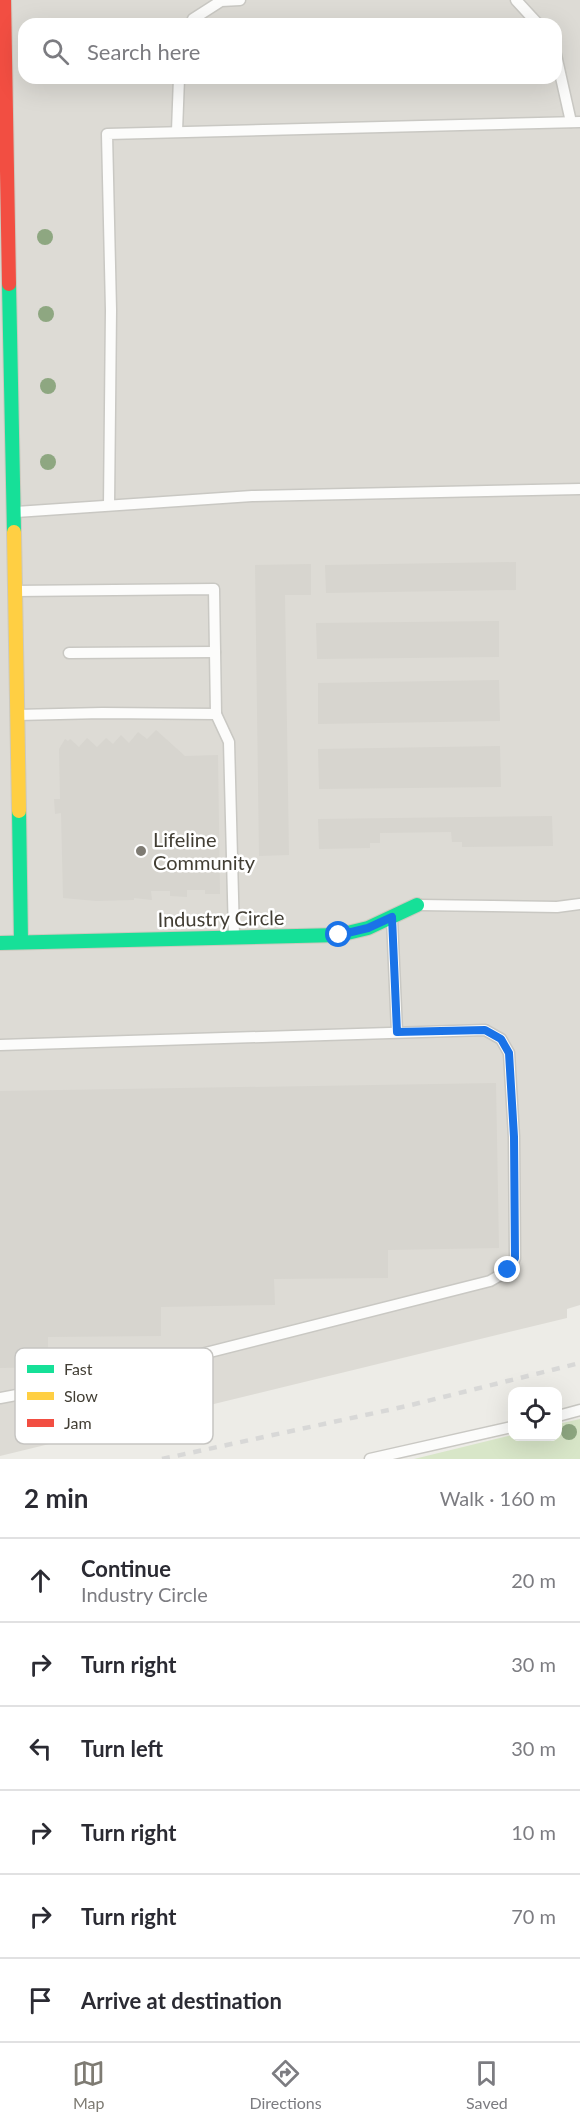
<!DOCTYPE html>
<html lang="en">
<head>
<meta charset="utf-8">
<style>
  body { margin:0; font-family:Lato,sans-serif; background:#f7f7f7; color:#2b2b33 }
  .controls { position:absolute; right:18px; bottom:18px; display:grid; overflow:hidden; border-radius:12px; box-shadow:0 6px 24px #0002 }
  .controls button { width:54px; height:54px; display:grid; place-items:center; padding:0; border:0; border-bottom:2px solid #e1e1e2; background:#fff; color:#2b2b33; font:30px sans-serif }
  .stop { position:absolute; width:18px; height:18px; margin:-14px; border:4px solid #1a73e8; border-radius:50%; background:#fff }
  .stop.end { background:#1a73e8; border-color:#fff; box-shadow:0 2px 6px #0008 }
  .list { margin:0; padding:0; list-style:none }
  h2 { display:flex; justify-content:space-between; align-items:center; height:78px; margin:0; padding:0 24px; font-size:26px }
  h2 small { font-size:20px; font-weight:400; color:#7c7c81 }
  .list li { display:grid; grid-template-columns:39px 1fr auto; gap:18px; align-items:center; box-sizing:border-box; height:84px; padding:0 24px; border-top:2px solid #e1e1e2 }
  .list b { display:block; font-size:22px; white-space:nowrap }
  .list p { margin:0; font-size:20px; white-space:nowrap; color:#7c7c81 }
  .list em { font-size:20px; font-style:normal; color:#7c7c81 }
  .icon { flex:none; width:33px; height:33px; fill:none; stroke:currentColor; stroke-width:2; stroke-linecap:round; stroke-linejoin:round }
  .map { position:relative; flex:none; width:580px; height:1459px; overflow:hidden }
  .search { position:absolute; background:#fff; box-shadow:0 6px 24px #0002; left:18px; right:18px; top:18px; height:66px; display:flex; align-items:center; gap:15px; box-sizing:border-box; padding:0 21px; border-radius:18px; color:#7c7c81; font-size:22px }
  .sheet { height:582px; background:#fff }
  nav { display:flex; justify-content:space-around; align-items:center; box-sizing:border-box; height:84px; border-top:2px solid #e1e1e2; background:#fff; font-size:16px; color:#7c7c81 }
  nav a { display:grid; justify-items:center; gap:3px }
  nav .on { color:#7e7b73 }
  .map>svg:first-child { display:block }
  .industrial { fill:#dddbd5; fill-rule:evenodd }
  .green { fill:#d8e6c8 }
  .building { fill:#d7d5cf }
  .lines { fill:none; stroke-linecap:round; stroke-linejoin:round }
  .lane-casing { stroke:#c9c8c3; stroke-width:13 }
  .fast-casing { stroke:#ccc9be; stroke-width:16 }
  .slow-casing { stroke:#ccc9be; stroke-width:16 }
  .jam-casing { stroke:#ccc9be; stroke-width:16 }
  .lane { stroke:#fcfcfb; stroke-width:10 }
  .fast { stroke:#16e098; stroke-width:14 }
  .slow { stroke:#ffcf43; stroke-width:14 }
  .jam { stroke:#f24e42; stroke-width:14 }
  .rail { stroke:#d8d8d7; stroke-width:4.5; stroke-dasharray:8 8; stroke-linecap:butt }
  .tree { fill:#8ea781 }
  .route { stroke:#1a73e8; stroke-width:8 }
  .poi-dot { fill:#7e7b73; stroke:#fff; stroke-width:2 }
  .labels { text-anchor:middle; stroke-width:5; stroke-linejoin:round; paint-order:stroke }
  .poi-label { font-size:20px; fill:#423e34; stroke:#fff; text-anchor:start }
  .street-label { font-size:20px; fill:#423e34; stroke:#fff }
  .key { fill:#fff; stroke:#c6c5c2; stroke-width:1.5 }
  .key-label { font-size:16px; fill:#423e34 }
</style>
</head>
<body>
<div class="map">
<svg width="580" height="1459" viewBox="0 0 580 1459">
  <rect width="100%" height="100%" fill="#edece7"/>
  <path class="industrial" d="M0 0H580V1305L567 1309V1318L0 1456ZM24 24H556V78H24Z"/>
  <polygon class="green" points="580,1419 580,1459 414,1459 512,1435 558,1436 558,1424"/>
  <g class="building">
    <polygon points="516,562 516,590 326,593 325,565"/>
    <polygon points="311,564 311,595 285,595 289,855 259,856 255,565"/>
    <polygon points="499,621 499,657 317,659 316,623"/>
    <polygon points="499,680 500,721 318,724 318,683"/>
    <polygon points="156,730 185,756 218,755 220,894 205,894 205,890 187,890 187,897 170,896 170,891 151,891 152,900 134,898 134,900 96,901 63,898 61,813 55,814 54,799 60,799 59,749 65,739 68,741 70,739 79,747 87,738 97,747 106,738 113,744 121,735 129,743 138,732 147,739"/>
    <polygon points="500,746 501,787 319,789 318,749"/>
    <polygon points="552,816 553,846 462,847 462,842 452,842 451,832 380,833 380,843 370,843 370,848 319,849 318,819"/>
    <polygon points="496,1083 499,1248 388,1250 388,1278 274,1279 275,1305 161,1307 161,1336 48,1337 48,1367 0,1368 0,1091"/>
  </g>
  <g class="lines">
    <defs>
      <g id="lane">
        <polyline points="516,0 538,24"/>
        <polyline points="191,24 193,19 221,1 240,0"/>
        <polyline points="556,55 571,122"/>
        <polyline points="177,131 179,78"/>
        <polyline points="109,505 111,310 107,134 580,122"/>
        <polyline points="16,512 252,496 580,489"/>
        <polyline points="15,591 214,589 216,714"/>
        <polyline points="69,653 215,652"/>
        <polyline points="17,715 102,713 216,714 229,742 234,935"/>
        <polyline points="420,905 557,907 580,904"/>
        <polyline points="392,919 397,1032"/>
        <polyline points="0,1045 485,1030 501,1039 509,1053 514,1137 515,1258 509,1270 490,1281 111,1377 0,1398"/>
        <polyline points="558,1416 580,1410"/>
        <polyline points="370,1459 512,1427"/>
      </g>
      <g id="fast">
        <polyline points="9,284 14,532"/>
        <polyline points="19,811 21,942"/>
        <polyline points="0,943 339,935 368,928 417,905"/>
      </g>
      <polyline id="slow" points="14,532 19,811"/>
      <polyline id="jam" points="4,0 9,284"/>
    </defs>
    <use href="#lane" class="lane-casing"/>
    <use href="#fast" class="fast-casing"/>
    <use href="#slow" class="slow-casing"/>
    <use href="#jam" class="jam-casing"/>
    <use href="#lane" class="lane"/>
    <use href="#fast" class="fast"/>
    <use href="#slow" class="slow"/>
    <use href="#jam" class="jam"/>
    <polyline class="rail" points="162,1459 407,1406 580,1363"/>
  </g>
  <g class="tree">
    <circle cx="45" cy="237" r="8"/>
    <circle cx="46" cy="314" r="8"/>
    <circle cx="48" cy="386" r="8"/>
    <circle cx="48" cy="462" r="8"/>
    <circle cx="569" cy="1432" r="8"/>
  </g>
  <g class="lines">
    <polyline class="route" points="339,935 368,928 392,917 397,1032 485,1030 501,1039 509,1053 514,1137 515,1258 508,1270"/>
  </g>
  <circle class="poi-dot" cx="141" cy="851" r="6"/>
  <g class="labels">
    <g class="poi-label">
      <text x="153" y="847">Lifeline<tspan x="153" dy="23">Community</tspan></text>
    </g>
    <g class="street-label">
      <text transform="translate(221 919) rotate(-1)" y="7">Industry Circle</text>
    </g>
  </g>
  <rect x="15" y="1348" width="198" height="96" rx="9" class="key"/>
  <rect x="27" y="1365" width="27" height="8" fill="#16e098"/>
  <rect x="27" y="1392" width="27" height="8" fill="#ffcf43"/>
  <rect x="27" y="1419" width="27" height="8" fill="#f24e42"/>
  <g class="key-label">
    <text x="64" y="1375">Fast</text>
    <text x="64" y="1402">Slow</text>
    <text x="64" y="1429">Jam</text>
  </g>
</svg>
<div class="controls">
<button><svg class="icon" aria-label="locate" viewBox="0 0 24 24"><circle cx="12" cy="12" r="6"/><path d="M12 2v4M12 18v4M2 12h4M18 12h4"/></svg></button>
</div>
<div class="stop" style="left:339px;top:935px"></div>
<div class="stop end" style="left:508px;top:1270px"></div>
<div class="search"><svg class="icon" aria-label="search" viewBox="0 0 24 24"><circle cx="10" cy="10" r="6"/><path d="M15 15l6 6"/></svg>Search here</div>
</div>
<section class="sheet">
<h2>2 min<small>Walk · 160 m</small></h2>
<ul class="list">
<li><svg class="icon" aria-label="ahead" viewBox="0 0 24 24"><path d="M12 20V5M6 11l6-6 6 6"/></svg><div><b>Continue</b><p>Industry Circle</p></div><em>20 m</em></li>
<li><svg class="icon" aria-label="right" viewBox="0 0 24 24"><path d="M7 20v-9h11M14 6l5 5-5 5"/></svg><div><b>Turn right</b></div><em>30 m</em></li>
<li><svg class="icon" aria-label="left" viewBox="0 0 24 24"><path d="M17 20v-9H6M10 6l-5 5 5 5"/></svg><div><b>Turn left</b></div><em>30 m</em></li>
<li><svg class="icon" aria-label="right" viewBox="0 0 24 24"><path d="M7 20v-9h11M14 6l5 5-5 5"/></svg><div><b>Turn right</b></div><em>10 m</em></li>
<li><svg class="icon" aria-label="right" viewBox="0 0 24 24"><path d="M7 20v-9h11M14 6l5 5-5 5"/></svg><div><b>Turn right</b></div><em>70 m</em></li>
<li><svg class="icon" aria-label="arrive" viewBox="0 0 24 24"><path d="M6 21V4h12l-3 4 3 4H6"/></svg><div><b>Arrive at destination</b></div></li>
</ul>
</section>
<nav>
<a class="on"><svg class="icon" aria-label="map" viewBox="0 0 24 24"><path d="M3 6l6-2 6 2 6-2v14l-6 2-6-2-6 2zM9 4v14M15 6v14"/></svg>Map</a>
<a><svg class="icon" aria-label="directions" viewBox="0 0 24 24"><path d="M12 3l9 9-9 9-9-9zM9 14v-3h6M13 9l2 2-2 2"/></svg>Directions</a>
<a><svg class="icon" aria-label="saved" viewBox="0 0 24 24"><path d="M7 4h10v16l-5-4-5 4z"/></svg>Saved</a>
</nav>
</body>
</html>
